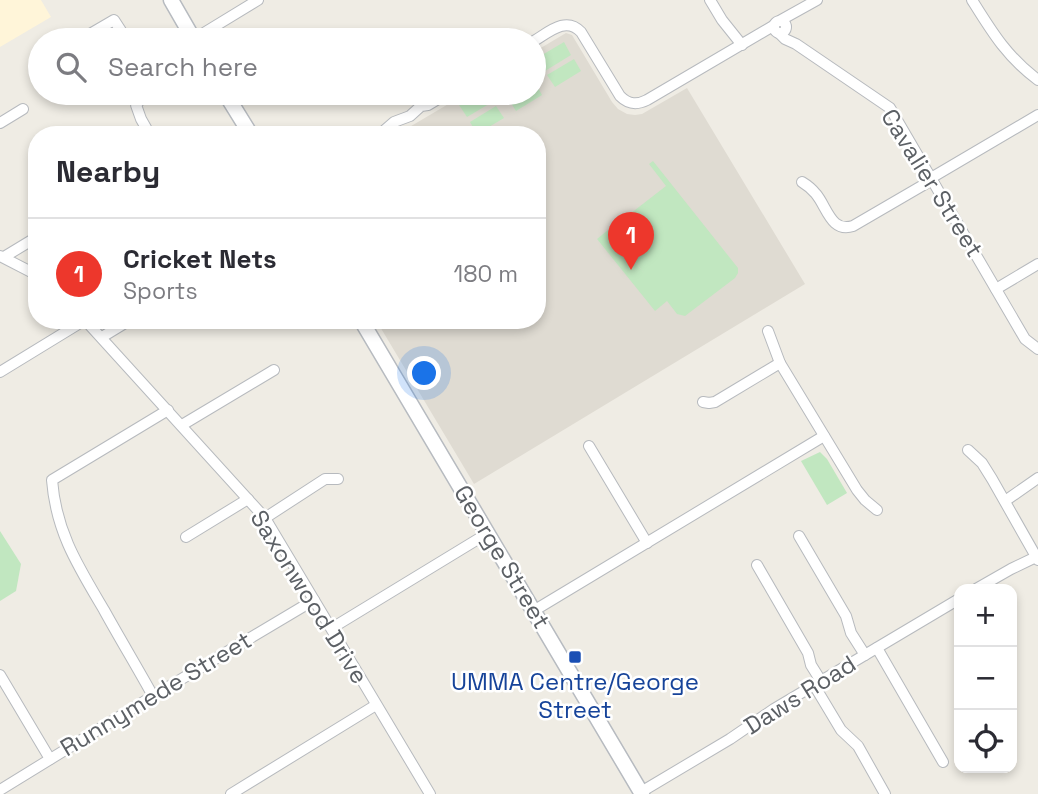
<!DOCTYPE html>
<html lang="en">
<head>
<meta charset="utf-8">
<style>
  body { margin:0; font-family:"Space Grotesk",sans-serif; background:#f2f2f3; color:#2b2b33 }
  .controls { position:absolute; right:21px; bottom:21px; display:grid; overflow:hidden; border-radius:14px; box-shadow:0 4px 10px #0003 }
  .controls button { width:63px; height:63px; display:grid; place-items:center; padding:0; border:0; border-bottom:2px solid #e1e1e2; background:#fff; color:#2b2b33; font:35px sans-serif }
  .you { position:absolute; left:425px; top:374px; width:24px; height:24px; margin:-18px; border:5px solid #fff; border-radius:50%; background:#1a73e8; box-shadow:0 0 0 10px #1a73e833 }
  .badge { display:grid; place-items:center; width:46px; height:46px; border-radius:50%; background:#ed372c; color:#fff; font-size:23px; font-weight:700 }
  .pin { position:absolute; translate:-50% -58px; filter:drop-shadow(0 2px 4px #0008) }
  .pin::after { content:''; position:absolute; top:37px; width:24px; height:21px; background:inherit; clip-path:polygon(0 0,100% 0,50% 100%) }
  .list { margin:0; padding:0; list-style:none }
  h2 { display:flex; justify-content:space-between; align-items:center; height:91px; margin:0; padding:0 28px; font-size:30px }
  h2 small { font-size:23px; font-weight:400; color:#7c7c81 }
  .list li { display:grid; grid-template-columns:46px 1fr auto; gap:21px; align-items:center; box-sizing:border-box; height:112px; padding:0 28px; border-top:2px solid #e1e1e2 }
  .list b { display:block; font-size:26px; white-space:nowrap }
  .list p { margin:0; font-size:23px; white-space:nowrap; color:#7c7c81 }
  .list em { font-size:23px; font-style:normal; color:#7c7c81 }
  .icon { flex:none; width:38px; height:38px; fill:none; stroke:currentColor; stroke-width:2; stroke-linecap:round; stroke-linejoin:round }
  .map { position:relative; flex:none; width:1038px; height:794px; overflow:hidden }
  .search { position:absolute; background:#fff; box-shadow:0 4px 10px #0003; left:28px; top:28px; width:518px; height:77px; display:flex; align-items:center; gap:18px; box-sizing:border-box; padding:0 24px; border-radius:38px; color:#7c7c81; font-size:26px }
  .panel { position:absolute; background:#fff; box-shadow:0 4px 10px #0003; left:28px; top:126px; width:518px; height:203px; border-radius:28px }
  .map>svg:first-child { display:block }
  .commercial { fill:#fff5d9 }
  .education { fill:#dfdbd2 }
  .green { fill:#c1e7c0 }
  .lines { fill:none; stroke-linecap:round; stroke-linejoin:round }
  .minor-casing { stroke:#b7babe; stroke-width:12 }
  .secondary-casing { stroke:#b7bbc0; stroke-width:17 }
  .minor { stroke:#fff; stroke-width:10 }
  .secondary { stroke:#fff; stroke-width:14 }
  .transit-dot { fill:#1a4fb4; stroke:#fff; stroke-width:2.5 }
  .labels { text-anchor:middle; stroke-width:5; stroke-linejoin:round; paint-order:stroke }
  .street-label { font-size:24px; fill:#5c6065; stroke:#fff }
  .transit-label { font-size:24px; fill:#164399; stroke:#fff }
</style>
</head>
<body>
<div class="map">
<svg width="1038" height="794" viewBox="0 0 1038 794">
  <rect width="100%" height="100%" fill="#efece4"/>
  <polygon class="commercial" points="0,0 41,0 51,17 0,47"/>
  <polygon class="education" points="566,33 572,35 612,102 618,109 627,114 635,115 642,114 687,88 805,284 474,484 376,320 537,320 537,135 396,135 467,93 534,93 534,52"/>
  <g class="green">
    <polygon points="564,42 571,55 545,71 537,58"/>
    <polygon points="574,59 581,71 555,87 547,75"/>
    <polygon points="535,82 542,95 516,111 508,98 517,93 534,93"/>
    <polygon points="480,93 488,93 494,101 467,117 459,105"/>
    <polygon points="496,106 504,118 477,134 470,122"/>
    <polygon points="653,161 738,268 738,273 735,278 685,316 677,314 667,301 655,311 597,239 608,230 645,274 616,238 614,230 617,224 666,186 649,164"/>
    <polygon points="820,452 827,459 847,493 827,505 801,461"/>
    <polygon points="0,531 21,564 16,591 0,601"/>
  </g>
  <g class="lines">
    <defs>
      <g id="minor">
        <polyline points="710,0 722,20 742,45"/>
        <path d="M972 0C992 32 1007 57 1038 80"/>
        <polyline points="781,20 817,0"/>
        <circle cx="780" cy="27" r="6"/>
        <polyline points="779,33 785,39 796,44 890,108 1025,339 1038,349"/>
        <polyline points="90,34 114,20 127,40"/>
        <polyline points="194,39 258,0"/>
        <path d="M534 41C549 32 566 16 581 32L620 96C629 105 637 105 647 100L773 26"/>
        <polyline points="146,93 136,105 141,119 150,135"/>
        <polyline points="0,123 23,109"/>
        <polyline points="379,135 394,122 410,116 421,106 428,105 448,93"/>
        <polyline points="931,178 1038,115"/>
        <path d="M802 182C807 185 812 189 816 194 827 207 831 233 853 226L932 180"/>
        <polyline points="0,256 37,275"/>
        <polyline points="4,257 37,237"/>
        <polyline points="996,289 1038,264"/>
        <polyline points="85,320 265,518 430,794"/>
        <polyline points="768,331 780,363 857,490 865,500 877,510"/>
        <polyline points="102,337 130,320"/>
        <polyline points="0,372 85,320"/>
        <polyline points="703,402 709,403 715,402 780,363"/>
        <polyline points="182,425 274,370"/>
        <polyline points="589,446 647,543"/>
        <polyline points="968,450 982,463 992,479 1038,560"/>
        <polyline points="1005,501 1038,478"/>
        <polyline points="265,518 325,479 338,479"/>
        <polyline points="799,536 846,616 851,633 865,655"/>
        <polyline points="186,537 248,499"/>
        <polyline points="757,565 808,653 811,665 821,681"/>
        <polyline points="976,589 1011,569 1036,557"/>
        <polyline points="535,610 824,436"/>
        <polyline points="332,628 488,533"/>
        <polyline points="877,648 943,762"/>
        <polyline points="0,675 50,759"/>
        <polyline points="814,685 841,730 858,746 885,794"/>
        <path d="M153 696C137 667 120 639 104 610 78 566 56 532 52 480L168 410"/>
        <polyline points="0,790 153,696 314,600"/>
        <polyline points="641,792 730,739 774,709 959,599"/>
        <polyline points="231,794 376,705"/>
      </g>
      <g id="secondary">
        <polyline points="171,0 194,40"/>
        <polyline points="225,93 251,135"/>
        <polyline points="361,320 642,794"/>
      </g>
    </defs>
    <use href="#minor" class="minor-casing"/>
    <use href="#secondary" class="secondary-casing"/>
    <use href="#minor" class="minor"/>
    <use href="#secondary" class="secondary"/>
  </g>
  <rect class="transit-dot" x="568" y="650" width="14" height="14" rx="3.5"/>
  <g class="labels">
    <g class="street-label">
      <text transform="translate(932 183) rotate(58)" y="8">Cavalier Street</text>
      <text transform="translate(502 557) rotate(59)" y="8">George Street</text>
      <text transform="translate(309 597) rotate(58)" y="8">Saxonwood Drive</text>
      <text transform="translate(156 694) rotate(-31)" y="8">Runnymede Street</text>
      <text transform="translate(800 695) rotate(-32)" y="8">Daws Road</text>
    </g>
    <g class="transit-label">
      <text x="575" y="690">UMMA Centre/George<tspan x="575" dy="28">Street</tspan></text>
    </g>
  </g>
</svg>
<div class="controls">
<button>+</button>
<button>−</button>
<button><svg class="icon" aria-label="locate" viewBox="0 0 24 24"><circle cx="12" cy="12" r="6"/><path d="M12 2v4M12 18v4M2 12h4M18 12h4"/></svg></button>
</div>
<div class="you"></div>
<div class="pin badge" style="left:631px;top:270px">1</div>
<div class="search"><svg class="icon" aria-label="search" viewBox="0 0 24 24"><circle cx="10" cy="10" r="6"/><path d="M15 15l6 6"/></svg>Search here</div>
<section class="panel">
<h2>Nearby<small></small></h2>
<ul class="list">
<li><span class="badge">1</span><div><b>Cricket Nets</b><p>Sports</p></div><em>180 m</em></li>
</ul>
</section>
</div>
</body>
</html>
